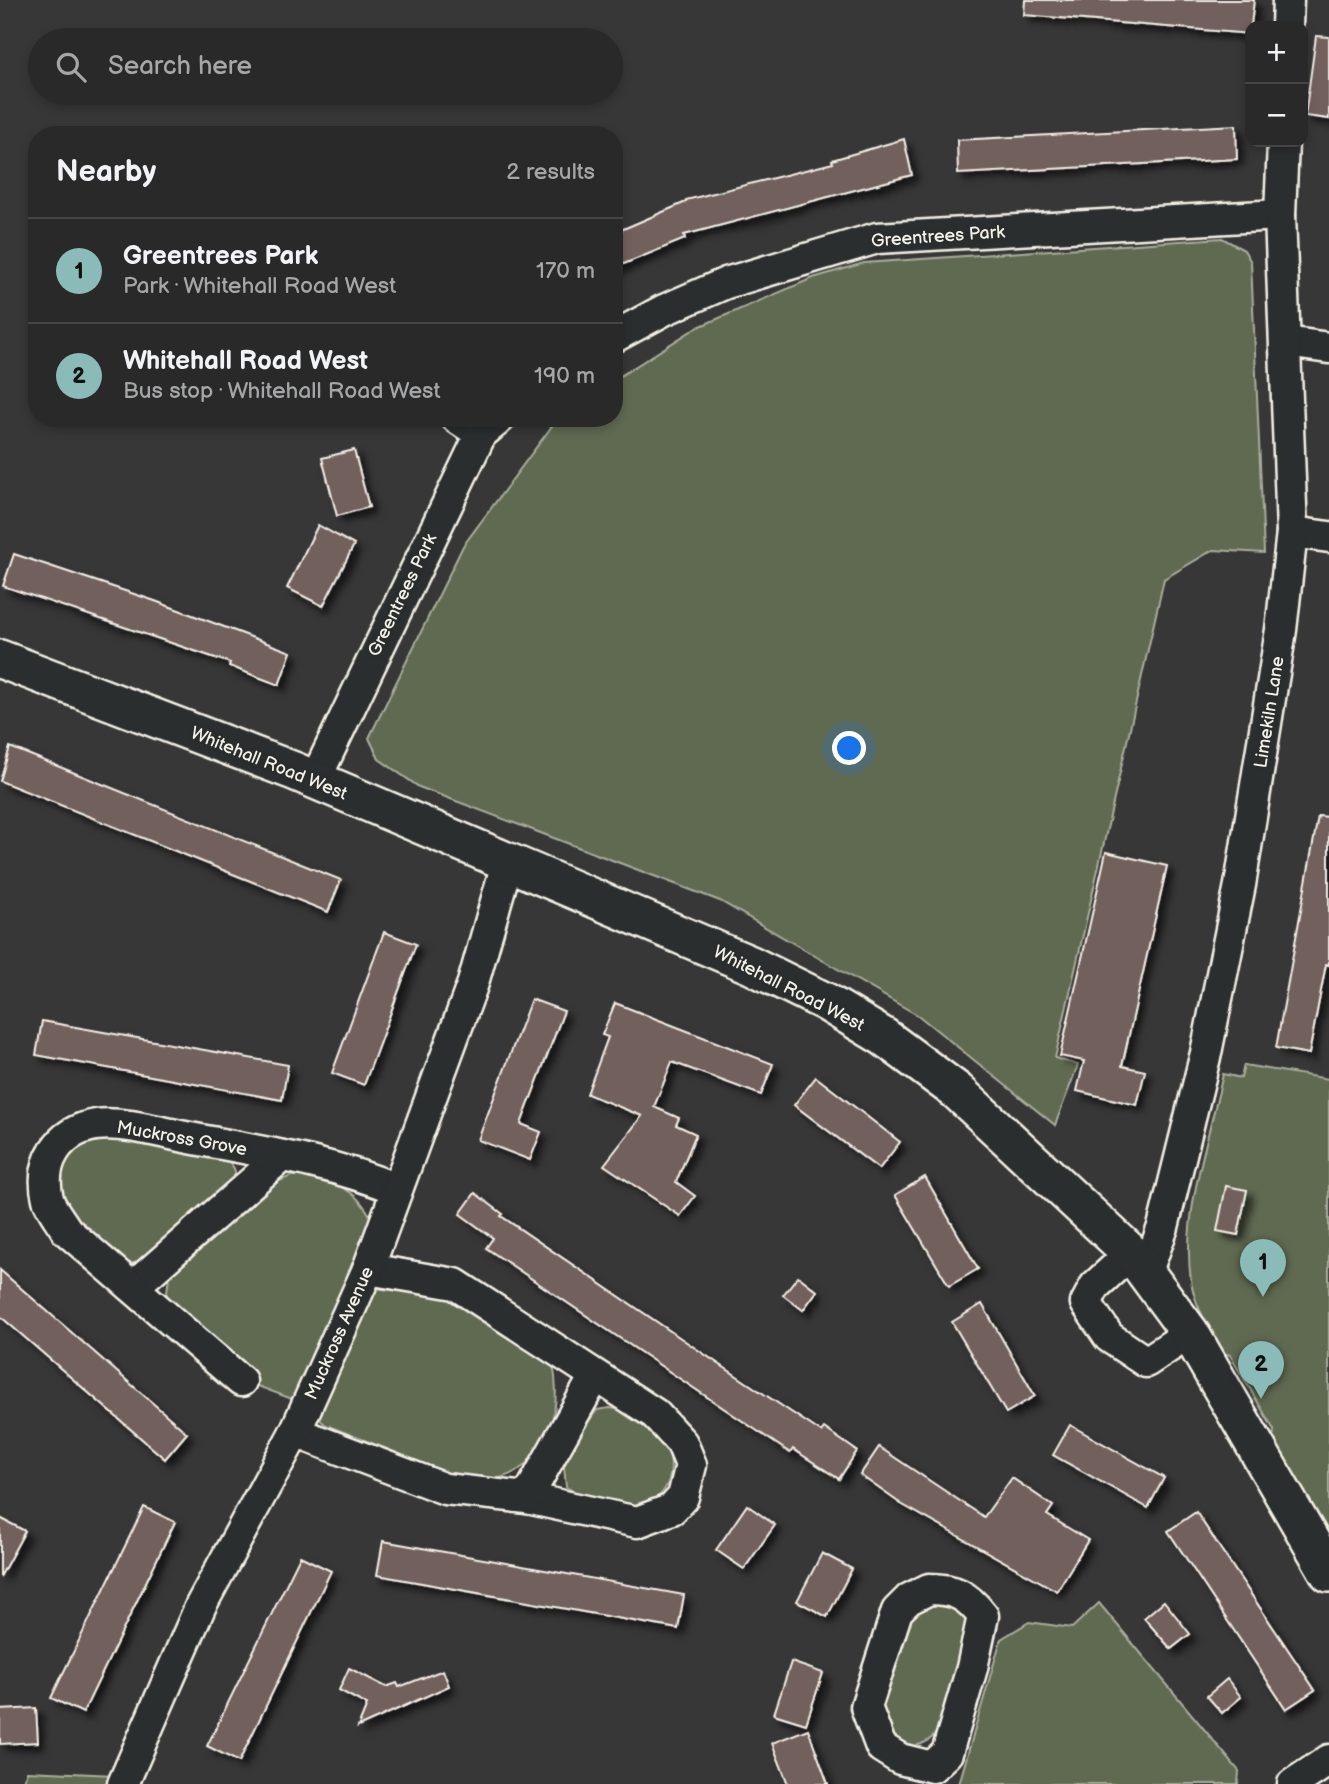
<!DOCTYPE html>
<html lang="en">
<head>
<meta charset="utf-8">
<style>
  body { margin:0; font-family:"Balsamiq Sans",sans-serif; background:#323131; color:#f1f3f6 }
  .controls { position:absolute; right:21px; top:21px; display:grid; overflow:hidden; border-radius:14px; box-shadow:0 4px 10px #0003 }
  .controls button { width:63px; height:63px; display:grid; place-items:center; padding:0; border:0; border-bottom:2px solid #464546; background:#2a2929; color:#f1f3f6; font:35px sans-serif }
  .you { position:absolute; left:850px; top:749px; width:24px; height:24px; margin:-18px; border:5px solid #fff; border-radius:50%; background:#1a73e8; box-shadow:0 0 0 10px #1a73e833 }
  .badge { display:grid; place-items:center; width:46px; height:46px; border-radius:50%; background:#8bbbb9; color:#111; font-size:23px; font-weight:700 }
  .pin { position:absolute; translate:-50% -58px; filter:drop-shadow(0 2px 4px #0008) }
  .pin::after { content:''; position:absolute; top:37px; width:24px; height:21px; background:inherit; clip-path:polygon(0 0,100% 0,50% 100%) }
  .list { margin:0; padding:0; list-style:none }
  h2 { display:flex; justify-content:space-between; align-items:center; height:91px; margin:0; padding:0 28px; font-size:30px }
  h2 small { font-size:23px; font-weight:400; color:#a5a6a8 }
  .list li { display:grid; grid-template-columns:46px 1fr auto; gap:21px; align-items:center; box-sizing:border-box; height:105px; padding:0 28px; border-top:2px solid #464546 }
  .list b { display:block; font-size:26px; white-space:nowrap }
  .list p { margin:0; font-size:23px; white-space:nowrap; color:#a5a6a8 }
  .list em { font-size:23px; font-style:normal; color:#a5a6a8 }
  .icon { flex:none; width:38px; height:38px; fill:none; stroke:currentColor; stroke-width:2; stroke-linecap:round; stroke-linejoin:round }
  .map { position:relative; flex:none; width:1329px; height:1784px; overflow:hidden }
  .search { position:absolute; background:#2a2929; box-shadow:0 4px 10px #0003; left:28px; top:28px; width:595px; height:77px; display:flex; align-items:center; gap:18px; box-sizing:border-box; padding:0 24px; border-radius:38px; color:#a5a6a8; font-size:26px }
  .panel { position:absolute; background:#2a2929; box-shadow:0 4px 10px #0003; left:28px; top:126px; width:595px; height:301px; border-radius:28px }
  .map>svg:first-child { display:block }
  .green { fill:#606a51; stroke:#aaae9c; stroke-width:2 }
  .building { fill:#72605c; stroke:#f4f1e8; stroke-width:2; filter:url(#shadow) }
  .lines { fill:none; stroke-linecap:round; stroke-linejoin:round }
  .minor-casing { stroke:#f4f1e8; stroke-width:35 }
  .tertiary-casing { stroke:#f4f1e8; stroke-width:42 }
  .minor { stroke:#2a2d2e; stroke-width:30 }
  .tertiary { stroke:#2a2d2e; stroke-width:37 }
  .labels { text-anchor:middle; stroke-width:7; stroke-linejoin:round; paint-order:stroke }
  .street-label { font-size:18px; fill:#f4f1e8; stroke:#2a2d2e }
</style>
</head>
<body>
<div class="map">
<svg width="1329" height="1784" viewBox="0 0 1329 1784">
  <defs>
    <filter id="shadow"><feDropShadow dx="6" dy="6" stdDeviation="3.5" flood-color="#0009"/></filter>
  </defs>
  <rect width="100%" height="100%" fill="#383737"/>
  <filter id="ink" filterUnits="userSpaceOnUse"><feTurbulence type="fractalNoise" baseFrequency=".0143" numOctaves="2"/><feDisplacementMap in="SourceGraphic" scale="14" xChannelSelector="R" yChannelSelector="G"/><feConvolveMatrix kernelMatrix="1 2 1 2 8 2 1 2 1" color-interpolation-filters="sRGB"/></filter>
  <g filter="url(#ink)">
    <g class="green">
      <polygon points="1222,238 1244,250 1251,262 1264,553 1213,550 1164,579 1055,1058 1078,1065 1055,1125 919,1016 720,901 419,787 379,759 369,738 463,546 558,418 614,418 614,380 696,328 813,278 864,263"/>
      <path d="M1244 1065 1329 1079V1532L1273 1440 1274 1430 1230 1355 1223 1353C1211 1330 1194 1306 1191 1280 1181 1215 1209 1138 1223 1074L1241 1078Z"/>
      <path d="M110 1135 223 1156C233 1165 238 1170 234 1183L150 1258 137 1263H127L112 1256 86 1232 57 1193 63 1155 78 1143Z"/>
      <path d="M315 1175C343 1187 357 1191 372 1219L333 1313 292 1399 252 1384 239 1358 166 1298 170 1271 273 1184 291 1176Z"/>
      <path d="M372 1288 458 1297 553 1364C566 1426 534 1491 463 1479L326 1425 319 1419Z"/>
      <path d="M610 1408C707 1423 685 1558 566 1487L563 1456 597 1410Z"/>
      <path d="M940 1598 970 1620C961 1659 951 1782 886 1735L879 1699 906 1618Z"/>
      <polygon points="1099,1603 1239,1771 1238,1784 959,1784 1001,1639 1029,1622 1072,1628"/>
      <polygon points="27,1771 114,1775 111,1784 23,1784"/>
    </g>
    <g class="building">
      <polygon points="1025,0 1254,0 1250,34 1024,15"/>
      <polygon points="1316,36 1329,37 1329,119 1305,116"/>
      <polygon points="1236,125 1237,159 958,174 957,140"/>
      <polygon points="904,139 912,175 684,235 685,239 614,268 614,233 686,202 686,200 833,163 832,160"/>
      <polygon points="354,450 369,507 337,516 322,458"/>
      <polygon points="318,525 354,545 323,606 287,588"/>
      <polygon points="14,554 155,601 291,652 279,685 229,666 230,663 3,586"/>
      <polygon points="10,747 341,880 328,912 0,781"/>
      <polygon points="1318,816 1329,817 1329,965 1326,964 1309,1054 1276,1048"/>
      <polygon points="1106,852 1167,866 1122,1066 1145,1071 1137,1105 1077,1091 1084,1061 1060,1056"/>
      <polygon points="384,932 416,944 364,1085 332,1073"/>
      <polygon points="531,999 564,1011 521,1124 541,1132 530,1160 478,1140"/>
      <polygon points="615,1003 773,1064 761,1095 672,1062 654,1107 679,1118 676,1125 696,1134 676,1182 695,1196 680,1216 604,1165 642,1116 587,1094 608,1037 602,1035"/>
      <polygon points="42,1021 288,1065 282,1100 36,1055"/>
      <polygon points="816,1077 900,1142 879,1169 794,1105"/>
      <polygon points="925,1177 978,1269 949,1286 895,1195"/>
      <polygon points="1226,1186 1247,1190 1238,1235 1217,1231"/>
      <polygon points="475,1193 503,1214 501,1216 707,1356 821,1432 824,1428 857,1451 839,1479 793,1449 790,1453 486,1248 493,1238 460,1214"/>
      <polygon points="0,1270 187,1433 165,1459 0,1316"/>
      <polygon points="798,1276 817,1291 803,1310 783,1295"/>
      <polygon points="982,1304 1035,1396 1006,1413 952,1322"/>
      <polygon points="1070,1425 1164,1478 1148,1508 1053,1455"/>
      <polygon points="879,1447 984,1517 1012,1478 1053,1506 1047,1515 1088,1540 1057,1591 901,1504 860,1475"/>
      <polygon points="747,1505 775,1525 744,1569 716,1550"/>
      <polygon points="144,1507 175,1522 83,1713 51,1698"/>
      <polygon points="1196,1512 1315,1690 1286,1709 1168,1531"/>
      <polygon points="0,1518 25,1531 0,1577"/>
      <polygon points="383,1541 684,1595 678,1629 377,1575"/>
      <polygon points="822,1553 852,1569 827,1617 797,1601"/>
      <polygon points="300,1556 331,1571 239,1762 207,1746"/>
      <polygon points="1164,1601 1190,1634 1171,1649 1144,1618"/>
      <polygon points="791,1662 823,1673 806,1724 774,1714"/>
      <polygon points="349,1668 386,1687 397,1683 399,1687 443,1670 449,1686 358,1727 367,1705 339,1690"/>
      <polygon points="1227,1679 1241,1697 1222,1713 1207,1696"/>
      <polygon points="36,1708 38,1742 0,1744 0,1710"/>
      <polygon points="808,1729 828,1784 788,1784 772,1743"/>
    </g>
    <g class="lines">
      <defs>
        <g id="minor">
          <polyline points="1287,26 1288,0"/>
          <polyline points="614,337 664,310 726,283 877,238 1280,215"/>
          <polyline points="1286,342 1329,348"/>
          <polyline points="457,418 481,434"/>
          <polyline points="1292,532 1329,537"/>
          <polyline points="315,780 481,434 500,418"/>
          <polyline points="1131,1253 1095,1286 1086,1303 1109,1337 1146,1362 1190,1333"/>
          <polyline points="1147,1271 1163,1227 1206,1053 1240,885 1281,630 1292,532 1280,215 1283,142"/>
          <polyline points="133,1287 282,1156"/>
          <path d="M241 1381 67 1231C61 1221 51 1209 48 1199 39 1163 58 1131 96 1125 120 1121 160 1132 185 1137 256 1151 329 1161 396 1189"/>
          <polyline points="295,1432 445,1489 527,1498 637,1522 672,1509 683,1497 691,1465 682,1443 655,1414 455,1284 368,1269"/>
          <polyline points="527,1498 595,1376"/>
          <path d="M929 1589C955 1589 967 1595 983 1616L972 1668 947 1753 932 1767 900 1759 881 1747 866 1707 897 1611 909 1599Z"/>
          <polyline points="123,1784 201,1605 295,1432 368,1269 473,983 507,863"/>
          <polyline points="1293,1784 1329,1760"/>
        </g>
        <polyline id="tertiary" points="0,659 294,771 751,965 826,1002 884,1037 957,1091 1131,1253 1190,1333 1329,1573"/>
      </defs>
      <use href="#minor" class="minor-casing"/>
      <use href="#tertiary" class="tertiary-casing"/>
      <use href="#minor" class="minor"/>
      <use href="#tertiary" class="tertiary"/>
    </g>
  </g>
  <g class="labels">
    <g class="street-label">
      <text transform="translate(938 236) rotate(-4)" y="6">Greentrees Park</text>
      <text transform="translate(402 595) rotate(-64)" y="6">Greentrees Park</text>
      <text transform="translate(1269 712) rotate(-81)" y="6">Limekiln Lane</text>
      <text transform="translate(269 763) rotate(22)" y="6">Whitehall Road West</text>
      <text transform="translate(789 988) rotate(27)" y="6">Whitehall Road West</text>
      <text transform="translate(182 1138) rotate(10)" y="6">Muckross Grove</text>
      <text transform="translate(339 1333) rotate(-66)" y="6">Muckross Avenue</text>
    </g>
  </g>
</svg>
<div class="controls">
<button>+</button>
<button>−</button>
</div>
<div class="you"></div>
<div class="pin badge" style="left:1263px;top:1297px">1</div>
<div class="pin badge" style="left:1261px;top:1399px">2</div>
<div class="search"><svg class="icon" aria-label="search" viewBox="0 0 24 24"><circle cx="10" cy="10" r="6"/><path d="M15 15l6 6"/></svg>Search here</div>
<section class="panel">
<h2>Nearby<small>2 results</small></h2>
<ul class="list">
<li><span class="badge">1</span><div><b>Greentrees Park</b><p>Park · Whitehall Road West</p></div><em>170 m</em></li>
<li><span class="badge">2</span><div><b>Whitehall Road West</b><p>Bus stop · Whitehall Road West</p></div><em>190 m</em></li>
</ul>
</section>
</div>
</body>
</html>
